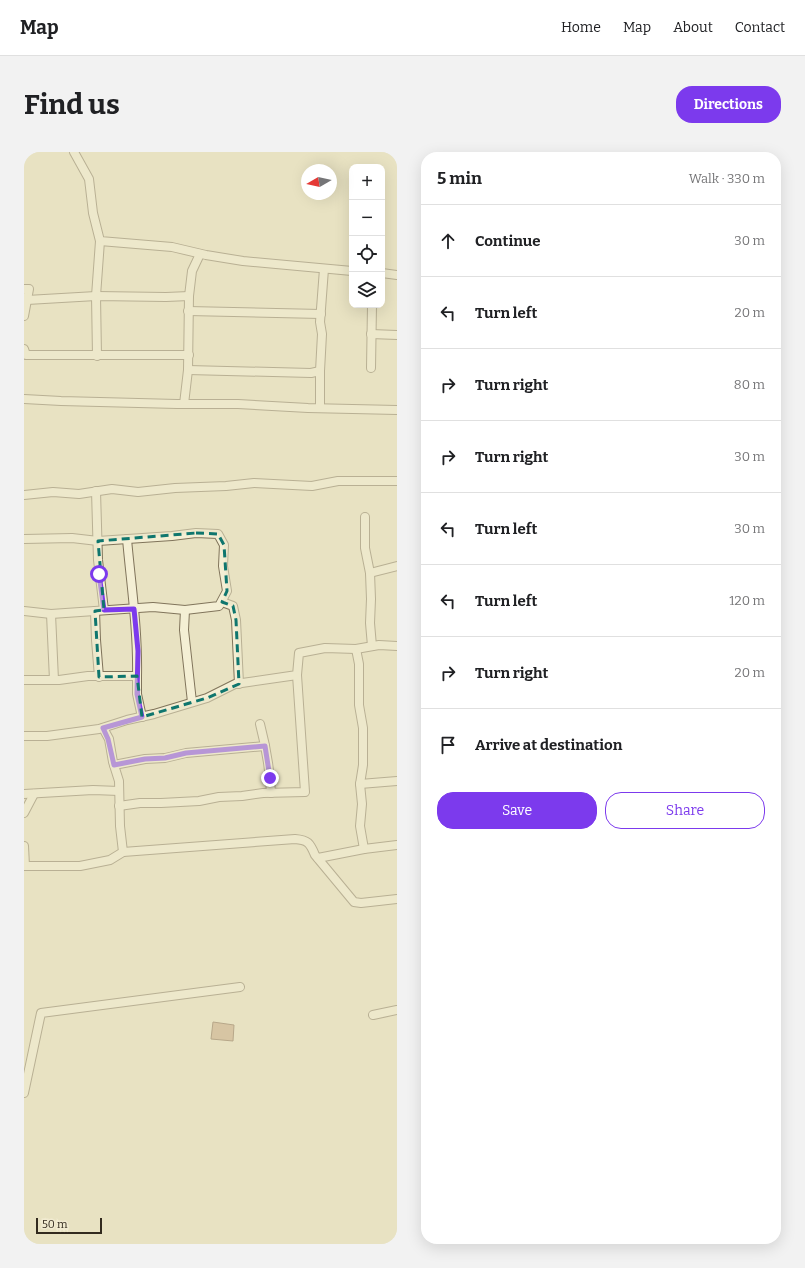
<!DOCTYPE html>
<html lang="en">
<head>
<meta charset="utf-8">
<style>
  body { margin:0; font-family:Bitter,serif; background:#f2f2f2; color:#202124 }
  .controls { position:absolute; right:12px; top:12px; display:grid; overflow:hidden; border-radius:8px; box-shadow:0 4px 16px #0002 }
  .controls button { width:36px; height:36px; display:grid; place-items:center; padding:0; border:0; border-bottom:1px solid #e0e0e0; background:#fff; color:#202124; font:20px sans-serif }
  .compass { position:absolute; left:277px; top:12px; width:36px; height:36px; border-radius:50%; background:#fff; box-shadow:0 4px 16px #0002; rotate:261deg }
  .scale { position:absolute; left:12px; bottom:10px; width:66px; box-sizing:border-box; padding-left:4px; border:2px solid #322a1e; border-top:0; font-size:11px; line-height:14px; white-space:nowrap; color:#322a1e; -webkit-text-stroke:3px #f1ebd1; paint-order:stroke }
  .stop { position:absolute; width:12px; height:12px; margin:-9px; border:3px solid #7c3aed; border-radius:50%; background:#fff }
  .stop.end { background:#7c3aed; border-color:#fff; box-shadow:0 1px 4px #0008 }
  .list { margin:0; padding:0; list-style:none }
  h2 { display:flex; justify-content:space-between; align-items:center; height:52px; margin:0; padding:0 16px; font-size:17px }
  h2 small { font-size:13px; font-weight:400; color:#757577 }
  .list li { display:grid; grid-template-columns:26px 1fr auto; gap:12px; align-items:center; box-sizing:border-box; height:72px; padding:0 16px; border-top:1px solid #e0e0e0 }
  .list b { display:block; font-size:15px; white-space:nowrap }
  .list em { font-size:13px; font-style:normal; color:#757577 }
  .actions { display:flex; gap:8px; padding:12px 16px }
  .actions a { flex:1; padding:9px 0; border:1px solid #7c3aed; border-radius:16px; text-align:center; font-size:14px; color:#7c3aed }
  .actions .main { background:#7c3aed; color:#fff }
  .icon { flex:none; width:22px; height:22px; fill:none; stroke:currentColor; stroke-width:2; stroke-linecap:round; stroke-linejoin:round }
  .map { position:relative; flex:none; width:373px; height:1092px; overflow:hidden; border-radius:16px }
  header { display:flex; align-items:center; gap:24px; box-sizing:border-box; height:56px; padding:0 20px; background:#fff; border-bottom:1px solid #e0e0e0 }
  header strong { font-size:19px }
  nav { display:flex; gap:22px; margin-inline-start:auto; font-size:14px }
  .intro { display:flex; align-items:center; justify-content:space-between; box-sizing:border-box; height:96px; padding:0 24px }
  h1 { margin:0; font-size:28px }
  .button { padding:10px 18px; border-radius:16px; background:#7c3aed; color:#fff; font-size:14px; font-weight:700 }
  main { display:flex; gap:24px; padding:0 24px }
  aside { flex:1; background:#fff; border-radius:16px; box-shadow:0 4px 16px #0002 }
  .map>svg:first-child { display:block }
  .building { fill:#c3a27c; stroke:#7d6144 }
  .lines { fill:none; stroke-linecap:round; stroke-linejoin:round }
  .minor-casing { stroke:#80745b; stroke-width:10 }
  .minor { stroke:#f4efd4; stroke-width:8 }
  .route { stroke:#7c3aed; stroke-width:5 }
  .marked { fill:none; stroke:#0f766e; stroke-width:3; stroke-dasharray:8 5; stroke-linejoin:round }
</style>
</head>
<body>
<header>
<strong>Map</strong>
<nav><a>Home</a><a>Map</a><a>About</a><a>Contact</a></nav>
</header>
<div class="intro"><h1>Find us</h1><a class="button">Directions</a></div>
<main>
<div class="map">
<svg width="373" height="1092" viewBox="0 0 373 1092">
  <rect width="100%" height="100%" fill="#e8e2c2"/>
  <polygon class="building" points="189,870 210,873 209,889 187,887"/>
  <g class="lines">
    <defs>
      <g id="minor">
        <polyline points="50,0 65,27 69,61 76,89 148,95 182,103 219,109 328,119"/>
        <polyline points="358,121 373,123"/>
        <polyline points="0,137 5,137 0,164"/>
        <polyline points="165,144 168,119 176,102"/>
        <polyline points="3,148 72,144 142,145 165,144 164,218 160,252"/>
        <polyline points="164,159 297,162"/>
        <polyline points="347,182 373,183"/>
        <polyline points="0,197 2,203 165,203"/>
        <polyline points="73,204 72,144 76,89"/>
        <polyline points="347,216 348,153"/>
        <polyline points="164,218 287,221 296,219"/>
        <polyline points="0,247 37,249 153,252 214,252 284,256 373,258"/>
        <polyline points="296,256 296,219 298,182 296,170 300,117"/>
        <polyline points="72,339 74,408 80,458"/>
        <polyline points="0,343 29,340 55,342 88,337 114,340 151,336 202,334 230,331 288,334 314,329 373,329"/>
        <polyline points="341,365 341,396 346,421 347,447 346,471 348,494"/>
        <polyline points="0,387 48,386 74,389 148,384 172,381 194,382 200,393 199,414 203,439 195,454 161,458 129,455 27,462 0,459"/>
        <polyline points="346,421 373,414"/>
        <polyline points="198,450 209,454 212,468 215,532"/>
        <polyline points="161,458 160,478 168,550"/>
        <polyline points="71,459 72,488 75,525"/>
        <polyline points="27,462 30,528"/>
        <polyline points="332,497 335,512 335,553 339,576 339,613 336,632 338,652 336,674 340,697"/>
        <polyline points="113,524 113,542 118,565"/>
        <path d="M0 528H35L64 524H113C114 478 107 432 103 387"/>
        <path d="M236 572C242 595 246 618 247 641"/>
        <polyline points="0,584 23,584 75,577 103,568 130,562 183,546 211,532 273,523 275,501 301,496 332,497 355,493 373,494"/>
        <polyline points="90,613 121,607 141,606 162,601 241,594"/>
        <polyline points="336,632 373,629"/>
        <polyline points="0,642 69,638 95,639"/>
        <polyline points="95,654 116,651 137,651 175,649 195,645 218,644 239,641 281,640 273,523"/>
        <polyline points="0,661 10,642"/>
        <polyline points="0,694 1,714"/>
        <path d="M99 700 271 687C284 688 286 691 291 703L330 750 337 751 373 747"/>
        <polyline points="294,706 340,697 373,693"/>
        <polyline points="0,714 56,714 86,708 99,700 96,674 95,629 89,610 85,587 79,576"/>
        <polyline points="349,863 373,858"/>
        <polyline points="0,941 17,861 216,835"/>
      </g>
    </defs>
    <use href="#minor" class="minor-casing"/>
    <use href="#minor" class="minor"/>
  </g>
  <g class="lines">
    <polyline class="route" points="75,422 80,458 110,457 114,499 113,542 118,565 79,576 84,587 90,613 121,607 141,606 162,601 241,594 246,626"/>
  </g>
  <path d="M0 0H373V1092H0ZM172 381 194 382 200 393 203 439 198 450 209 454 212 468 215 532 183 546 118 565 113 524 75 525 71 459 80 458 74 389Z" fill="#e8e2c2" fill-opacity=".55" fill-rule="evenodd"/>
  <path class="marked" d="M172 381 194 382 200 393 203 439 198 450 209 454 212 468 215 532 183 546 118 565 113 524 75 525 71 459 80 458 74 389Z"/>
</svg>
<div class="controls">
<button>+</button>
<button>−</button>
<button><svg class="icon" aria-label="locate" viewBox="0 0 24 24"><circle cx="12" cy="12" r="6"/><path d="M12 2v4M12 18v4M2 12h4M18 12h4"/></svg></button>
<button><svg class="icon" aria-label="layers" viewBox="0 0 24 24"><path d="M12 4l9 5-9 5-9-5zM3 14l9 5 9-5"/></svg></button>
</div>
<svg class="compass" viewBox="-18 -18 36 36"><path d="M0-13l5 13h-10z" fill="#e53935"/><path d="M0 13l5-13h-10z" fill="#757577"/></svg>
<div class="scale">50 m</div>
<div class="stop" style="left:75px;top:422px"></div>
<div class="stop end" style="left:246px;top:626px"></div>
</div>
<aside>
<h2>5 min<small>Walk · 330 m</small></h2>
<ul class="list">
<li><svg class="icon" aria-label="ahead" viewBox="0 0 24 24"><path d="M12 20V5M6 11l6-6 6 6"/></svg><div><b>Continue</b></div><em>30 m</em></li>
<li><svg class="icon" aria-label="left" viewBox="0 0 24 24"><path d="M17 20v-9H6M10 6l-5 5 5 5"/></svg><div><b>Turn left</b></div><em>20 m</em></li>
<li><svg class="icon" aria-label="right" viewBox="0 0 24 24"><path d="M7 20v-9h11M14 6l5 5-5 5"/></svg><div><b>Turn right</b></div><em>80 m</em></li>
<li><svg class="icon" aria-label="right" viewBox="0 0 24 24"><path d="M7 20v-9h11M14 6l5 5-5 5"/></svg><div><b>Turn right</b></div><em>30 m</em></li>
<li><svg class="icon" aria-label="left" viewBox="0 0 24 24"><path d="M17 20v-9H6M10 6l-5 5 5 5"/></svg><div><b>Turn left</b></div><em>30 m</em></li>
<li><svg class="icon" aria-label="left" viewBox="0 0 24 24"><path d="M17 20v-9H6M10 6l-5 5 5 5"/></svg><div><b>Turn left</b></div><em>120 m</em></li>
<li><svg class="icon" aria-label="right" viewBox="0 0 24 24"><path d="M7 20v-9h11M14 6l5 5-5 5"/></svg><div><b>Turn right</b></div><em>20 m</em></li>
<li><svg class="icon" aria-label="arrive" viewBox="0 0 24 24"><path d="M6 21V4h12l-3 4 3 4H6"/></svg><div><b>Arrive at destination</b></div></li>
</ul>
<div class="actions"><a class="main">Save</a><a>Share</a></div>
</aside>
</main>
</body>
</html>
